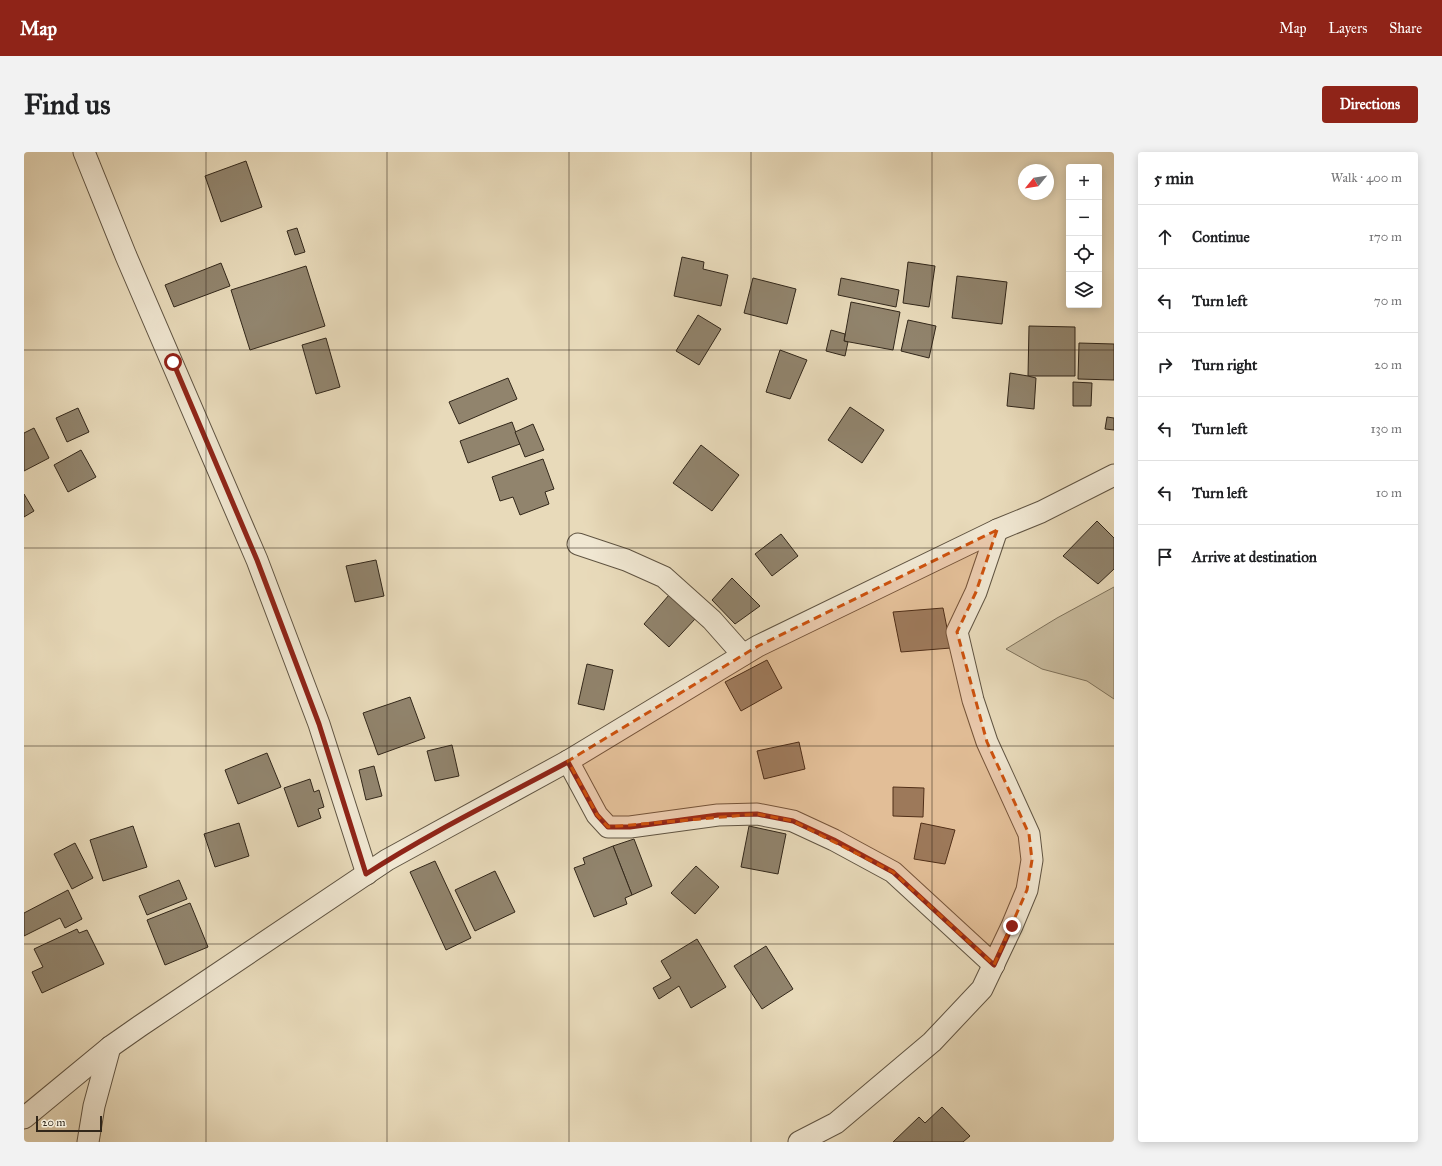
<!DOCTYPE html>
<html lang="en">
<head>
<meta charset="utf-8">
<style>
  body { margin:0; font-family:"IM FELL Great Primer",serif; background:#f2f2f2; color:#202124 }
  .controls { position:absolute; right:12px; top:12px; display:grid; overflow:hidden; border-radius:4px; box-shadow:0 2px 10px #0003 }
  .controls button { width:36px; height:36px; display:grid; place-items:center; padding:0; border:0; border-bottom:1px solid #e0e0e0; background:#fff; color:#202124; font:20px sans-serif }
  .compass { position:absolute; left:994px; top:12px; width:36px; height:36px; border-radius:50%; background:#fff; box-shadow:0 2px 10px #0003; rotate:240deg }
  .scale { position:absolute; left:12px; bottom:10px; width:66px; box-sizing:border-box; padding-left:4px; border:2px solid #32271a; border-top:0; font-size:11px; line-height:14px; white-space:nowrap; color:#32271a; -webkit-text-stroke:3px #f0e7d2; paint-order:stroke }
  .stop { position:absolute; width:12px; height:12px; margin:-9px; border:3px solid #8f2418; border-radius:50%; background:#fff }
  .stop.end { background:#8f2418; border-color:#fff; box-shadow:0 1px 4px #0008 }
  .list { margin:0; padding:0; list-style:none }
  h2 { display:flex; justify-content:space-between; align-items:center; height:52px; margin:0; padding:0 16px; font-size:17px }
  h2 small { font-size:13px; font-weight:400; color:#757577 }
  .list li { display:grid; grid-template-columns:26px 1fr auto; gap:12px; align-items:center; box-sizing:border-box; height:64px; padding:0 16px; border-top:1px solid #e0e0e0 }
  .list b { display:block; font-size:15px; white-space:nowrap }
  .list em { font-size:13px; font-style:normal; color:#757577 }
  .icon { flex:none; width:22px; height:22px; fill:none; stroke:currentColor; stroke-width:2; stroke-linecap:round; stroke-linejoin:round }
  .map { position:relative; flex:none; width:1090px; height:990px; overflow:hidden; border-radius:4px }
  header { display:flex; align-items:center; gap:24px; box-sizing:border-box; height:56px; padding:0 20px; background:#8f2418; color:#fff }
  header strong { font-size:19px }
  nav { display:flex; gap:22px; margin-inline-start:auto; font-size:14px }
  .intro { display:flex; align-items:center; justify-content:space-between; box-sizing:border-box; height:96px; padding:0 24px }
  h1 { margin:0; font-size:28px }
  .button { padding:10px 18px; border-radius:4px; background:#8f2418; color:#fff; font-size:14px; font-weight:700 }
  main { display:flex; gap:24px; padding:0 24px }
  aside { flex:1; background:#fff; border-radius:4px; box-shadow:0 2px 10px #0003 }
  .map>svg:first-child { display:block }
  .green { fill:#c9bc9f; stroke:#7e725c }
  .building { fill:#91846d; stroke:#32271a }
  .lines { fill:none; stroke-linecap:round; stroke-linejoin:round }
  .minor-casing { stroke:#605442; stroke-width:23 }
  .minor { stroke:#f0e7d2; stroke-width:21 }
  .route { stroke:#8f2418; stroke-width:5 }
  .marked { fill:#cd520e; fill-opacity:0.2; stroke:#cd520e; stroke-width:3; stroke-dasharray:8 5; stroke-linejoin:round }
  .grid { fill:none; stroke:#32271a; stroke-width:1; stroke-opacity:0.55 }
</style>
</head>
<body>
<header>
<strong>Map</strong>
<nav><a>Map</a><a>Layers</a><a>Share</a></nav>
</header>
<div class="intro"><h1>Find us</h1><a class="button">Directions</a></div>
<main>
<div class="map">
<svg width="1090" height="990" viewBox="0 0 1090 990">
  <rect width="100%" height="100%" fill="#e8daba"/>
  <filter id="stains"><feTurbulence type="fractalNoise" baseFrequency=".005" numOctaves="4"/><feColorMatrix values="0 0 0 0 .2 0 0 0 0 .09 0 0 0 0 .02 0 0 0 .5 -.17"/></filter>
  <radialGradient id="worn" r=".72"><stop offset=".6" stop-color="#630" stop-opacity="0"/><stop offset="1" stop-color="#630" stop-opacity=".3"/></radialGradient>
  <polygon class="green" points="1090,435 1090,547 1063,529 1018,517 982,497 1033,466"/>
  <g class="building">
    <polygon points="222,9 238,55 197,70 181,24"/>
    <polygon points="273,76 281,100 271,103 263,79"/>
    <polygon points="658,105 680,110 679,117 704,123 697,154 650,144"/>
    <polygon points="884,110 911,114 905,155 879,151"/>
    <polygon points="197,111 206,134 150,155 141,133"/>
    <polygon points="282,114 301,174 226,198 207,138"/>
    <polygon points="933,124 983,130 978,172 928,166"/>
    <polygon points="729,126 772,137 763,172 720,161"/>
    <polygon points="817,126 875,138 872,155 814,143"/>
    <polygon points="827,150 876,160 869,198 820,189"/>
    <polygon points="674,163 697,177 675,213 652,199"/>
    <polygon points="884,168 912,174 905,206 877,199"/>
    <polygon points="1005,174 1051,175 1051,224 1004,224"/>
    <polygon points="807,178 821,182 820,189 824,190 821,204 802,199"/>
    <polygon points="302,186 316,235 292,242 278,193"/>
    <polygon points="1055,191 1090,192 1090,228 1054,227"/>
    <polygon points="756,198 783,208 766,247 742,240"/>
    <polygon points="986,221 1004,224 1012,226 1010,257 983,254"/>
    <polygon points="484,226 493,247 435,272 425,250"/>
    <polygon points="1049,230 1068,231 1067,254 1049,254"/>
    <polygon points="826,255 860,278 838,311 804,288"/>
    <polygon points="54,256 65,280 43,290 32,266"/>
    <polygon points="1083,265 1090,266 1090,278 1081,277"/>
    <polygon points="488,270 496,292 444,311 436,289"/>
    <polygon points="509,272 520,298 501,305 491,280"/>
    <polygon points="10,276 25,306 0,319 0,281"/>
    <polygon points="677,293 715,323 688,359 649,331"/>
    <polygon points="57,298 72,325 44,340 30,313"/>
    <polygon points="519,307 530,337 521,340 525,352 496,363 489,345 476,349 468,325"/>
    <polygon points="0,342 10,359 0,365"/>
    <polygon points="1073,369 1090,386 1090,417 1074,432 1039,404"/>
    <polygon points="757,382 774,404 748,424 731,402"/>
    <polygon points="352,408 360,444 331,450 322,414"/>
    <polygon points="708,426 736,454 711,472 688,448"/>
    <polygon points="645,443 671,467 645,495 620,472"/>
    <polygon points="919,456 927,496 877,500 869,460"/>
    <polygon points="743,508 758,536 717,559 701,530"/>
    <polygon points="563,512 589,518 580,558 554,552"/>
    <polygon points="386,545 401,586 354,603 339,561"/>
    <polygon points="775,590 781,617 740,627 733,599"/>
    <polygon points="428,593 435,624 411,629 403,599"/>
    <polygon points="243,601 257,635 214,652 201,618"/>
    <polygon points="350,614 358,644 342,648 335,618"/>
    <polygon points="286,627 290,640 295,638 300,655 294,657 297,666 274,675 260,636"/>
    <polygon points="869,635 900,636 899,665 869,664"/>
    <polygon points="215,671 225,704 191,715 180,682"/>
    <polygon points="897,671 931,678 921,712 890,707"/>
    <polygon points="109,674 123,715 79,729 66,688"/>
    <polygon points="725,674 762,682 754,722 717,715"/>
    <polygon points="610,687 628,734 608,743 589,694"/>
    <polygon points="51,691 69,726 48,737 30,702"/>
    <polygon points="589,694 608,743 601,746 603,752 570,765 550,716 561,712 559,706"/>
    <polygon points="411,709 447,786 422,798 386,720"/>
    <polygon points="672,714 695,735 671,762 647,741"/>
    <polygon points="471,719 491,760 451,779 431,738"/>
    <polygon points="155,728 163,747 123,763 115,744"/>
    <polygon points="44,738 58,767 41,776 36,766 0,784 0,761"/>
    <polygon points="166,751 184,795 141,813 123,768"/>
    <polygon points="53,777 55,781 63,778 80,812 18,841 8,820 19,815 10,797"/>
    <polygon points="673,787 702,835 667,856 655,834 635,847 629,836 647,826 637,809"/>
    <polygon points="742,794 769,837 738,857 710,814"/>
    <polygon points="918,955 946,984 939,990 869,990 895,965 901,971"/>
  </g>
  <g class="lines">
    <defs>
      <g id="minor">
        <polyline points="60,0 102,104 233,408 295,572 343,722"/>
        <polyline points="554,392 602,408 640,425 688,468 719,503"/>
        <polyline points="544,609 573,663 584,675 606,675 694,663 733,662 769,669 810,688 869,720 970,813"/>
        <polyline points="0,966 86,895 116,874 363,708 544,609 734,494 973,378 1017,360 1090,323"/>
        <polyline points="64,990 70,954 86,895"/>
        <polyline points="775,990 812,971 908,890 958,837 988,774 1003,738 1008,708 1005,682 963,590 949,548 933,480 952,440 973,378"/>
      </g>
    </defs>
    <use href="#minor" class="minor-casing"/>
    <use href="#minor" class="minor"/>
  </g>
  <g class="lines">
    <path class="route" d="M149 210 233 408 295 572 342 722C407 680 477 646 544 610L573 663 584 675H606L694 663 733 662 769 669 810 688 869 720 970 813 988 774"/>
  </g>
  <path class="marked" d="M973 378 952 440 933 480 963 590 1005 682 1008 708 1003 738 970 813 869 720 769 669 733 662 584 675 573 663 544 609 734 494Z"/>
  <path class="grid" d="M182 0V990M363 0V990M545 0V990M727 0V990M908 0V990M0 198H1090M0 396H1090M0 594H1090M0 792H1090"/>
  <rect width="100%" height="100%" filter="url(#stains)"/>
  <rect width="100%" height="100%" fill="url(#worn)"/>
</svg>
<div class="controls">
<button>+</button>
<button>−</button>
<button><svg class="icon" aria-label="locate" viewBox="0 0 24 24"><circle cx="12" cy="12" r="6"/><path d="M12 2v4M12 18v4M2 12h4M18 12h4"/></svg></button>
<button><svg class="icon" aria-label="layers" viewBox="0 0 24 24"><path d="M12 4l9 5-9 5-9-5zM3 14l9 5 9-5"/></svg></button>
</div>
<svg class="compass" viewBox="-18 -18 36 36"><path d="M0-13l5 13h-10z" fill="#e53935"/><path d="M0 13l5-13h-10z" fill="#757577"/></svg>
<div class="scale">20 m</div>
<div class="stop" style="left:149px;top:210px"></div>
<div class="stop end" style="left:988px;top:774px"></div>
</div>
<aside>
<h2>5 min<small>Walk · 400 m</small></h2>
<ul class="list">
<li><svg class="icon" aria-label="ahead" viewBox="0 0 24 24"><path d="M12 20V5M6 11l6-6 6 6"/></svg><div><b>Continue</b></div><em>170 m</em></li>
<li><svg class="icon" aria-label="left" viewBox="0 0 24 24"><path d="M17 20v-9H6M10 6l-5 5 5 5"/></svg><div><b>Turn left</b></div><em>70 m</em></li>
<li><svg class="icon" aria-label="right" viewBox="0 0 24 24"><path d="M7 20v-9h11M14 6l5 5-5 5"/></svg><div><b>Turn right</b></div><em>20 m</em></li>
<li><svg class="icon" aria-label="left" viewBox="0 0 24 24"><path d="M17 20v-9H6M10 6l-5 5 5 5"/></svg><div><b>Turn left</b></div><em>130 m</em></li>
<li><svg class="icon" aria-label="left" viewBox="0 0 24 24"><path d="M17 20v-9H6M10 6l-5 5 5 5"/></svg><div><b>Turn left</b></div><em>10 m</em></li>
<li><svg class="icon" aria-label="arrive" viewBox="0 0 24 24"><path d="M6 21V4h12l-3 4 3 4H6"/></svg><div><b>Arrive at destination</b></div></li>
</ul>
</aside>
</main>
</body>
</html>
